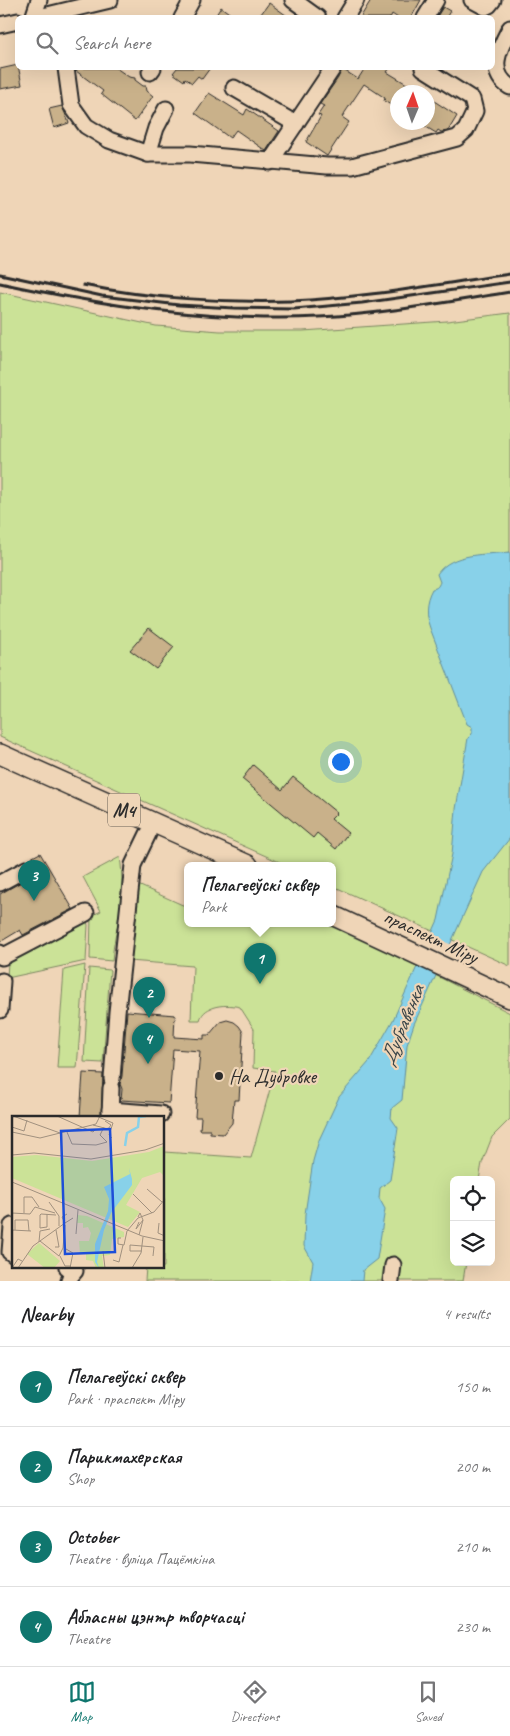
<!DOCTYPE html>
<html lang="en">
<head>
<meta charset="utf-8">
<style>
  body { margin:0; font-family:Caveat,sans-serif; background:#f2f2f2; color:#202124 }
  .controls { position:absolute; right:15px; bottom:15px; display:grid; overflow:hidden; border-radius:8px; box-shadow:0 5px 20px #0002 }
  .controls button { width:45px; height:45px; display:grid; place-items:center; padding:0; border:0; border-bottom:1px solid #e0e0e0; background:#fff; color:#202124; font:25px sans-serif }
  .compass { position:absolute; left:390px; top:85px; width:45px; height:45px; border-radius:50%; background:#fff; box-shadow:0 5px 20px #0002; rotate:2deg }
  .you { position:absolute; left:340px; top:761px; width:18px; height:18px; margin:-12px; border:4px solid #fff; border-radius:50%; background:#1a73e8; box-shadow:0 0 0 8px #1a73e833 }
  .badge { display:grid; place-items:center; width:32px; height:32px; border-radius:50%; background:#0f766e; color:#fff; font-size:16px; font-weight:700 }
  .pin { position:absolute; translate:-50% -41px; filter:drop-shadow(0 1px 2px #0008) }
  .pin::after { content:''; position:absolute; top:26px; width:18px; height:15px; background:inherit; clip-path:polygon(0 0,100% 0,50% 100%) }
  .popup { position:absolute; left:184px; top:862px; width:152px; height:65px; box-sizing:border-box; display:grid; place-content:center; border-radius:8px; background:#fff; filter:drop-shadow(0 1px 4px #0005); font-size:16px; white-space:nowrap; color:#757577 }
  .popup b { font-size:19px; color:#202124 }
  .popup::after { content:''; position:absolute; left:50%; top:100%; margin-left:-10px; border:10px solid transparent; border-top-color:#fff }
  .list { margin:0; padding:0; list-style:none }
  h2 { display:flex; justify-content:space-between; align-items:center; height:65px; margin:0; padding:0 20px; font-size:21px }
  h2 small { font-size:16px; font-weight:400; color:#757577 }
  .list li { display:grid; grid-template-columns:32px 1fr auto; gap:15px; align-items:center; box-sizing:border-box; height:80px; padding:0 20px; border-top:1px solid #e0e0e0 }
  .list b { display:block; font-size:19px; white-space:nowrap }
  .list p { margin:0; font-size:16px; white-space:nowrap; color:#757577 }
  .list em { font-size:16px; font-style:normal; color:#757577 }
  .icon { flex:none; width:28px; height:28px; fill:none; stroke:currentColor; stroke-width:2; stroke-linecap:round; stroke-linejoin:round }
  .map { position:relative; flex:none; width:510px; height:1281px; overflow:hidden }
  .search { position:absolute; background:#fff; box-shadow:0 5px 20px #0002; left:15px; right:15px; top:15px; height:55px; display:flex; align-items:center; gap:12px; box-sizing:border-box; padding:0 18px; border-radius:8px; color:#757577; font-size:19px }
  .sheet { height:385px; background:#fff }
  nav { display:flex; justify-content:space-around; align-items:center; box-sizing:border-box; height:70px; border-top:1px solid #e0e0e0; background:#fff; font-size:14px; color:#757577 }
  nav a { display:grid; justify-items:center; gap:2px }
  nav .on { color:#0f766e }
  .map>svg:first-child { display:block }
  .green { fill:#cbe297; stroke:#7b8661 }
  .water { fill:#88d1e9; stroke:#638f9d }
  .pier { fill:#efd5b7 }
  .building { fill:#c9b18a; stroke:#2b2b2b }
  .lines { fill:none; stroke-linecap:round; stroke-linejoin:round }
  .minor-casing { stroke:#2b2b2b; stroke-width:19 }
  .major-casing { stroke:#2b2b2b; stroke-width:22 }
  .minor { stroke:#efd5b7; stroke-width:15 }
  .major { stroke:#efd5b7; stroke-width:19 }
  .rail { stroke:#2b2b2b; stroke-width:3 }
  .poi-dot { fill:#2b2b2b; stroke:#efd5b7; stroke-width:2 }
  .labels { text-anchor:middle; stroke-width:4.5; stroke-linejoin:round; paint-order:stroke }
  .shield { fill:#efd5b7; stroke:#665e55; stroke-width:1 }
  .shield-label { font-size:19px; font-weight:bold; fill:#2b2b2b }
  .street-label { font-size:20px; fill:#2b2b2b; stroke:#efd5b7 }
  .poi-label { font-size:20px; fill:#2b2b2b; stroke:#efd5b7; text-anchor:start }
  .water-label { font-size:21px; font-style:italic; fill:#394448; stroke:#efd5b7 }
  .inset-river { fill:none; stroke:#88d1e9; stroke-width:2.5 }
  .inset-road { fill:none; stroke:#a1917f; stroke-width:1 }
  .view { fill:#1d4ed8; fill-opacity:0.15; stroke:#1d4ed8; stroke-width:2.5 }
  .inset-edge { fill:none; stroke:#2b2b2b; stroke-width:2.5 }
</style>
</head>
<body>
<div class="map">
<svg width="510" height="1281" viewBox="0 0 510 1281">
  <rect width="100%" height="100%" fill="#efd5b7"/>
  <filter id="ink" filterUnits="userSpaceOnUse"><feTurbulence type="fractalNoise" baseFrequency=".02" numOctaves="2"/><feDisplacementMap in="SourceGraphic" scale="10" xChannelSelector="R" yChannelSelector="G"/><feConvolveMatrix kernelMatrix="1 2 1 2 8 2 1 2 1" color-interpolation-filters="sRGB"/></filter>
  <g filter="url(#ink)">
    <g class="green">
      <polygon points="0,292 156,326 220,331 303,331 447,321 510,313 510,966 333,886 332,865 286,865 0,737"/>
      <path d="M120 857C123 875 122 896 120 913 117 930 113 944 112 961L90 959 91 916 101 911 83 877Z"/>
      <path d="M136 884 187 907 188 923H326L350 932 510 1013V1119L492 1137 482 1163 479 1180H454V1262H466L463 1281H145L146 1267H164V1152L251 1158 275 1071 253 1068 254 1029 240 1007C228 1004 204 1004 200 1020H191L193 966 129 961Z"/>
      <polygon points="87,922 88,925 86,961 7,978 8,962 83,923"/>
      <polygon points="85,965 77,1068 57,1068 64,970"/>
      <polygon points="89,968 110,970 103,1063 84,1062"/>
    </g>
    <path class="water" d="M510 552V838L483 872 414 1024 407 1045 402 1100 392 1108 391 1118 398 1128 390 1180 380 1188 379 1198 385 1209 377 1259 363 1270 362 1281H310L313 1262 304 1246 305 1214 313 1161 319 1140 339 1097 369 1062 393 1020 438 920 452 854 456 809 468 738 472 734V727L467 724 430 628C425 614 425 602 432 589 437 588 438 587 440 582L437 574C452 552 486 555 510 552Z"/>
    <polygon class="pier" points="429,935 452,945 438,976 415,965"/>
    <g class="building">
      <polygon points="371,0 421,0 411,18 398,18 392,14 390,18 360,18"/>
      <polygon points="269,3 290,18 258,18"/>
      <polygon points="221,7 236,18 214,18"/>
      <polygon points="443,7 450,11 446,18 436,18"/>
      <polygon points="18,65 22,85 0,89 0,69"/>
      <polygon points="75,68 116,68 129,77 135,78 135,80 143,86 146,86 147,91 153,96 135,121 101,94 103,91 76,71"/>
      <polygon points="177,68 210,68 202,79 198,76 192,83 185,78 184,81 173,73"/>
      <polygon points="365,68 390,68 387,72 420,92 398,92 398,109 384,101 385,98 364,84 342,117 349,122 327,156 306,142 321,116 318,115 324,106 320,104 338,78 342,69 358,79"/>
      <polygon points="209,93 244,115 247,109 279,131 266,151 236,130 230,138 195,113"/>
      <polygon points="428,97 457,116 448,131 441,132 438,130 436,133 418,122 428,122"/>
      <polygon points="62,106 69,123 54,128 49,109"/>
      <polygon points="149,628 174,647 156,669 130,650"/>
      <polygon points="253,765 282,790 293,777 337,813 331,819 348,833 336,849 317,833 313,838 242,779"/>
      <polygon points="40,853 73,909 23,935 20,930 0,942 0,894 37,873 34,864 29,859"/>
      <polygon points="127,1011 175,1015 174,1037 204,1039 204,1035 209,1035 220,1022 227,1020 234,1022 239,1026 243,1032 239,1100 234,1100 232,1123 223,1134 210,1133 210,1130 200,1130 201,1117 195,1117 200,1051 173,1049 169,1103 121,1100 122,1089 120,1084 122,1076"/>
      <polygon points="83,1073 103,1074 101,1117 80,1117"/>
    </g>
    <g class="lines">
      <defs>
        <g id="minor">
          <polyline points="293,0 318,18"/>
          <polyline points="472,0 485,7 489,5 493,0"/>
          <polyline points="33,18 39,0"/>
          <polyline points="35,18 110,0"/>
          <polyline points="182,18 192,0"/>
          <polyline points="345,18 356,0"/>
          <polyline points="425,18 436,0"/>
          <polyline points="0,25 18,21"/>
          <path d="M510 28C500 47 486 72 510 87"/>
          <polyline points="66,68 71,105 86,126 109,140 148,154 190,154 327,166 352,166 457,138 466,130 475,111 472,99 423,68"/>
          <polyline points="150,72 153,68"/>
          <polyline points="234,88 296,124"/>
          <polyline points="148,154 156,128 166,109"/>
          <polyline points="270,162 333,68"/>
          <polyline points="0,883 26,869"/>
          <polyline points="0,953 2,957 86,913"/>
          <polyline points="0,1010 2,981"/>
          <polyline points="112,1079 117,1012 133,865 148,834"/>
          <polyline points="110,1110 161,1114"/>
          <polyline points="110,1117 111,1088"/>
          <polyline points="12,1226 10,1252 14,1255"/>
          <polyline points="67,1267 75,1271 70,1277 69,1281"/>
          <polyline points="391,1281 393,1265"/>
        </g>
        <g id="major">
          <polyline points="0,754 248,865"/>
          <polyline points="332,915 510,998"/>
        </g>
      </defs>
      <use href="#minor" class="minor-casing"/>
      <use href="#major" class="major-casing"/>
      <use href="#minor" class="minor"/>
      <use href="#major" class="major"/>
      <g class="rail">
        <polyline points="0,274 102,296 179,305 234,308 294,309 362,303 510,282"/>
        <path d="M0 283C105 306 211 322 319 317 383 314 447 302 510 292"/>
        <path d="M83 285C146 298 226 303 291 301 364 298 438 284 510 274"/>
      </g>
    </g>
  </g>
  <circle class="poi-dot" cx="219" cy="1076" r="5"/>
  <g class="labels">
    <rect class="shield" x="108" y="793.5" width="32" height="33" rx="4"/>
    <g class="shield-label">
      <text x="124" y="817">М4</text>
    </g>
    <g class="street-label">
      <text transform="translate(431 936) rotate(25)" y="7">праспект Міру</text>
    </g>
    <g class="poi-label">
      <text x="229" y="1083">На Дубровке</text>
    </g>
    <g class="water-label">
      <text transform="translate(402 1025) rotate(-68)" y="7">Дубравенка</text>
    </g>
  </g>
  <g transform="translate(12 1116)">
    <rect width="152" height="152" fill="#efd5b7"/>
    <path d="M152 30V60L148 56 130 62 114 89 128 96 116 111 0 62V41L24 39 80 45 137 36ZM65 99 75 100 112 116V121L100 123 98 139 90 140 92 152H84L81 145 74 144V138H68L67 125H77L79 117 76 111 71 112V107H65ZM27 127 48 145 42 152H33L15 138Z" fill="#cbe297"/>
    <path d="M117 52 120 63V69L99 97 92 114 85 146 87 152 83 146V128L96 95 97 83 92 71 118 58Z" fill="#88d1e9"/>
    <path class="inset-river" d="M113 30 115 17 126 11 127 1 134 0"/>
    <path class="inset-road" d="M1 0 48 17M45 0 81 16 84 13M84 0 101 7 97 19 100 22M81 9 96 13 99 9 93 5M0 11 12 15 15 4M0 16 28 22 84 8 88 0M55 16 60 28 84 29 95 26 88 19 92 11M0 39 22 37 79 43 133 34 153 27M0 66 130 120 153 125M135 73 150 86M121 78 140 97M37 86 47 100V110M0 97 18 98 23 91 43 97M12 97V81H20L27 91M35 98V111L28 112V99L29 98 44 99M55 98 50 101 53 107 61 102M126 101 128 97 131 104 127 119M127 106 124 113 131 104M147 107 146 117 153 120M0 114 19 115M3 114V104H16L17 115M115 115 126 102 142 96 153 83M64 118 66 94M109 122H106V128L112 129 115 115M28 125 47 140 51 132 53 109M27 126 28 115 38 113M43 131H47L44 114M54 133 61 137 58 152M91 135 93 152M130 135H118V129L142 131 141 140M48 140 53 150H59M101 144 107 146 111 129M0 152 6 143 10 145M6 152 21 130 53 107M120 152 129 137 131 121"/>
    <path class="view" d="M98 13 103 136 53 138 49 15Z"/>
    <rect width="152" height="152" class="inset-edge"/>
  </g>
</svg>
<div class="controls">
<button><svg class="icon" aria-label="locate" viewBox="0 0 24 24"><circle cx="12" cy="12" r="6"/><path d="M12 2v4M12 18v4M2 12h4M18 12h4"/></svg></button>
<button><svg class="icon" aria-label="layers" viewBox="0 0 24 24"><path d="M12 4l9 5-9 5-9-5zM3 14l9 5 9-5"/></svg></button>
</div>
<svg class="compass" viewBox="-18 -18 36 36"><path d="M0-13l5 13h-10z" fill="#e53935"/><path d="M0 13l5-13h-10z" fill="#757577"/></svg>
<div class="you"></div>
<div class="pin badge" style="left:260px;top:984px">1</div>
<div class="popup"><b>Пелагееўскі сквер</b>Park</div>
<div class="pin badge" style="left:149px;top:1018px">2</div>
<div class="pin badge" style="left:34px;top:901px">3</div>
<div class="pin badge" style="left:148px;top:1064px">4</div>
<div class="search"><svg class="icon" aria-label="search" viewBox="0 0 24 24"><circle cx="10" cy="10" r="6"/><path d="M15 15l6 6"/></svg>Search here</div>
</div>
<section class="sheet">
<h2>Nearby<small>4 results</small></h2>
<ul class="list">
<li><span class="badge">1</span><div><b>Пелагееўскі сквер</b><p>Park · праспект Міру</p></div><em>150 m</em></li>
<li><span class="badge">2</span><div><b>Парикмахерская</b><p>Shop</p></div><em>200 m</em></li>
<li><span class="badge">3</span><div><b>October</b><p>Theatre · вуліца Пацёмкіна</p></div><em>210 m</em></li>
<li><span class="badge">4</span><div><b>Абласны цэнтр творчасці</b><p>Theatre</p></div><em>230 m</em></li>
</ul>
</section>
<nav>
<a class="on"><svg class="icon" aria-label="map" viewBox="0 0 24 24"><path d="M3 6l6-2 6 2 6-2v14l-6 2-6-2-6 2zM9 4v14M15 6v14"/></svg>Map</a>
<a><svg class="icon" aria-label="directions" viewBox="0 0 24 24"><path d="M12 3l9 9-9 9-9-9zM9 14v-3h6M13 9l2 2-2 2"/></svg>Directions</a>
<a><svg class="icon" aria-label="saved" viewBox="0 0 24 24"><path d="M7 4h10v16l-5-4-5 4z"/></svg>Saved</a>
</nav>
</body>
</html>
